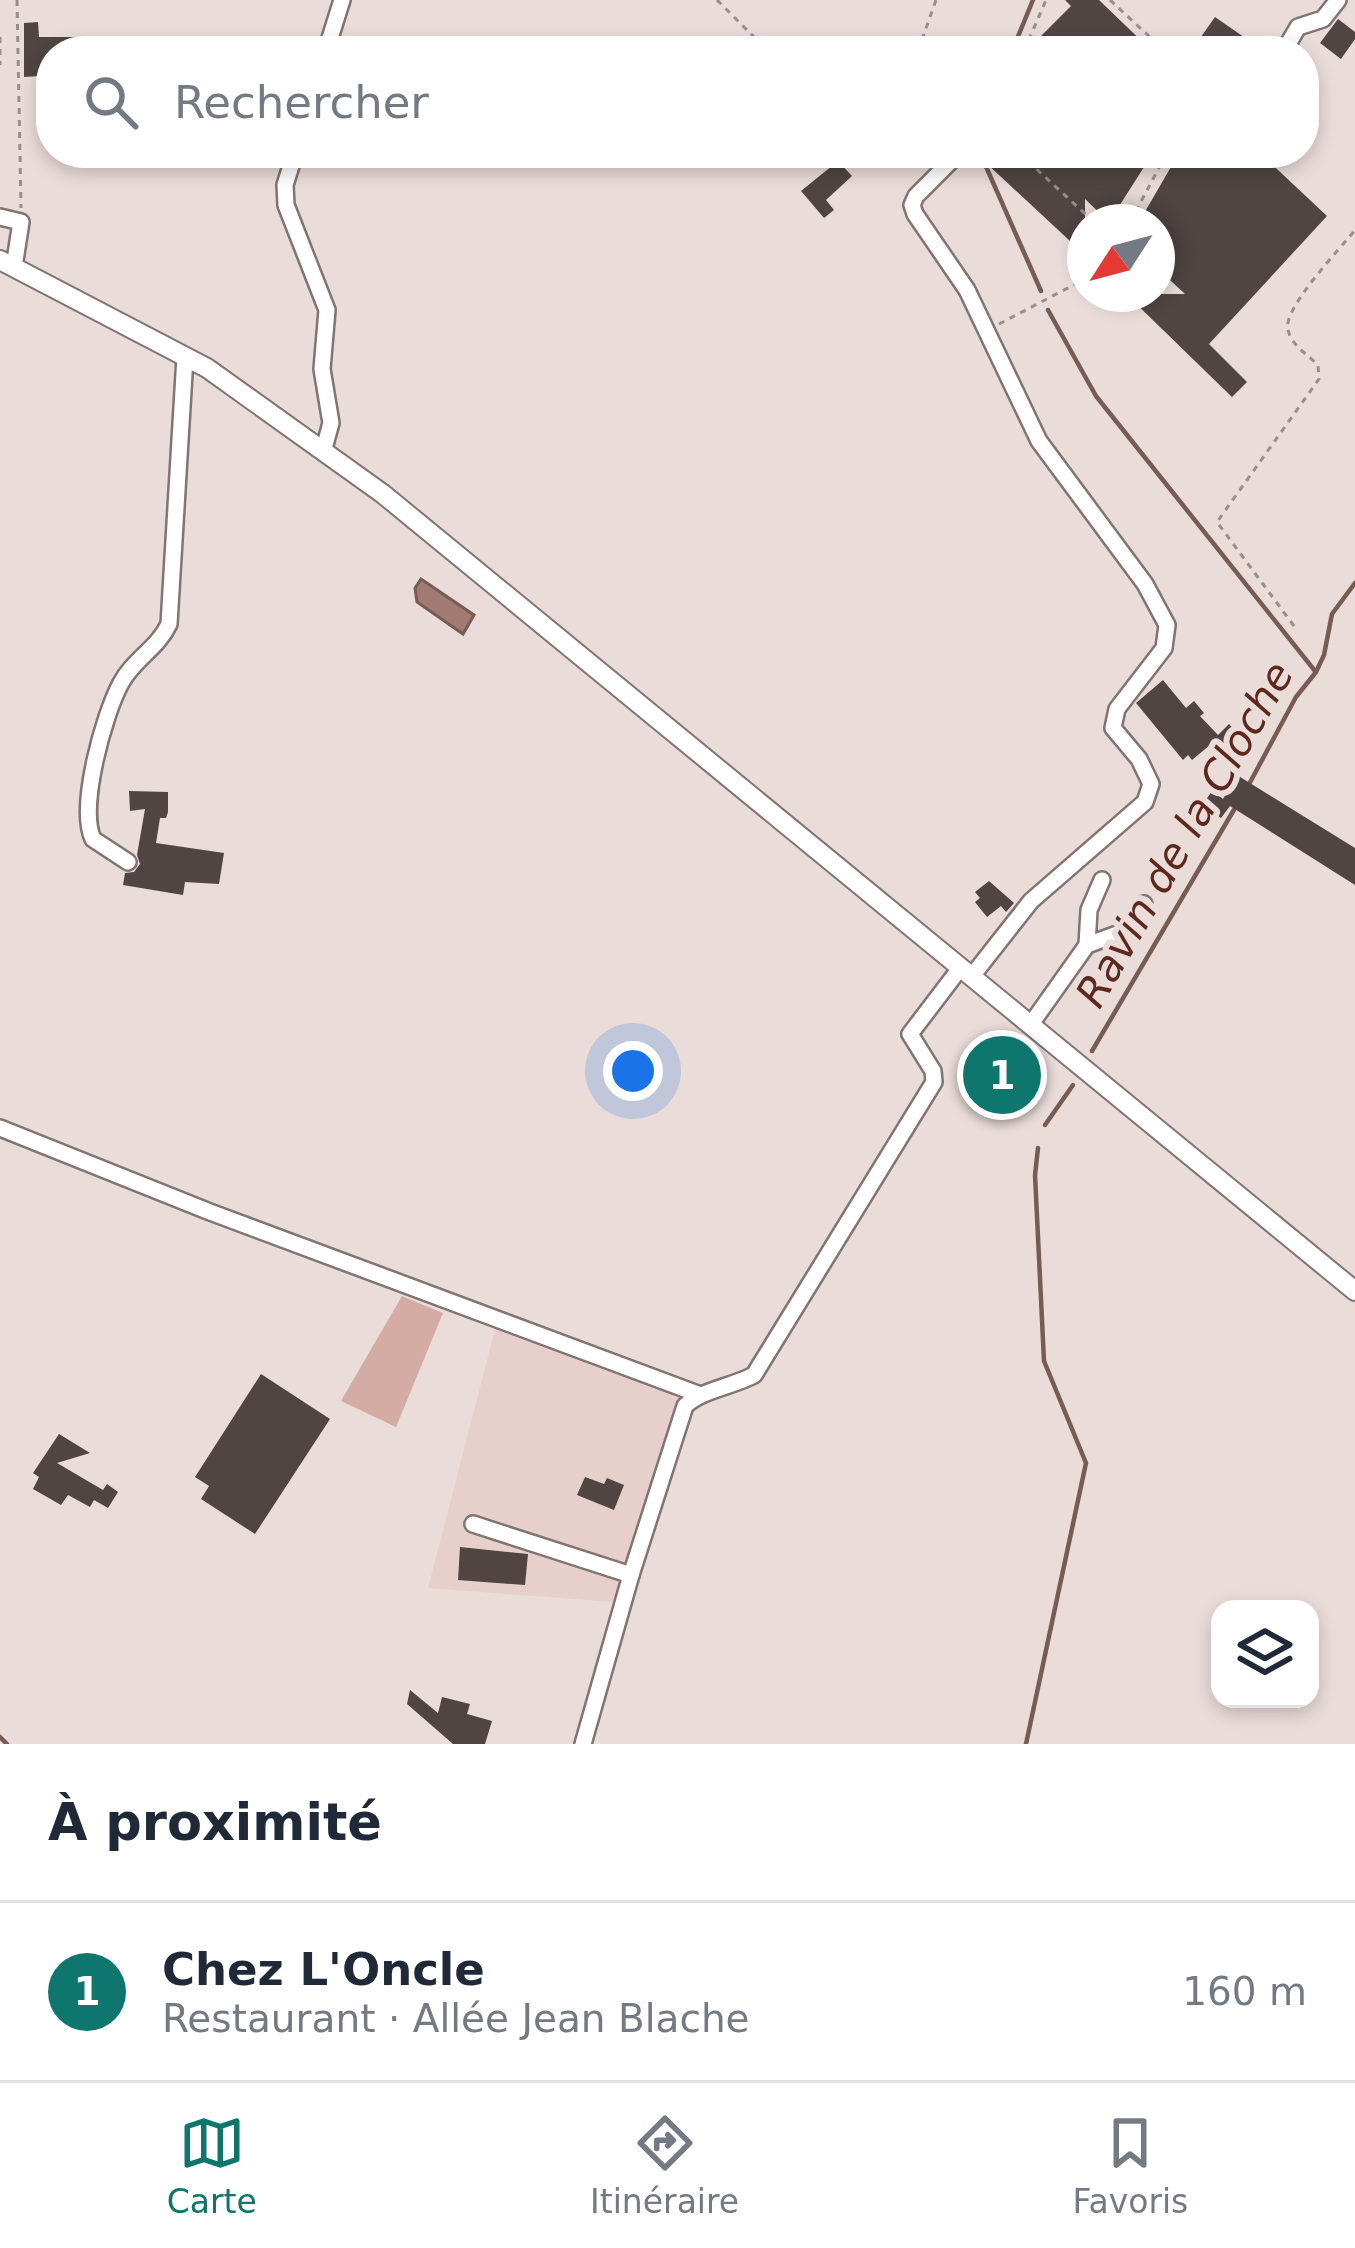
<!DOCTYPE html>
<html lang="fr">
<head>
<meta charset="utf-8">
<style>
  body { margin:0; font-family:"DejaVu Sans",sans-serif; background:#f6f6f7; color:#1f2937 }
  .controls { position:absolute; right:36px; bottom:36px; display:grid; overflow:hidden; border-radius:24px; box-shadow:0 6px 18px #0003 }
  .controls button { width:108px; height:108px; display:grid; place-items:center; padding:0; border:0; border-bottom:3px solid #e0e1e3; background:#fff; color:#1f2937; font:60px sans-serif }
  .compass { position:absolute; left:1067px; top:204px; width:108px; height:108px; border-radius:50%; background:#fff; box-shadow:0 6px 18px #0003; rotate:234deg }
  .you { position:absolute; left:633px; top:1071px; width:42px; height:42px; margin:-30px; border:9px solid #fff; border-radius:50%; background:#1a73e8; box-shadow:0 0 0 18px #1a73e833 }
  .badge { display:grid; place-items:center; width:78px; height:78px; border-radius:50%; background:#0f766e; color:#fff; font-size:39px; font-weight:700 }
  .pin { position:absolute; translate:-50% -50%; border:6px solid #fff; box-shadow:0 3px 12px #0006 }
  .list { margin:0; padding:0; list-style:none }
  h2 { display:flex; justify-content:space-between; align-items:center; height:156px; margin:0; padding:0 48px; font-size:51px }
  h2 small { font-size:39px; font-weight:400; color:#747a83 }
  .list li { display:grid; grid-template-columns:78px 1fr auto; gap:36px; align-items:center; box-sizing:border-box; height:180px; padding:0 48px; border-top:3px solid #e0e1e3 }
  .list b { display:block; font-size:45px; white-space:nowrap }
  .list p { margin:0; font-size:39px; white-space:nowrap; color:#747a83 }
  .list em { font-size:39px; font-style:normal; color:#747a83 }
  .icon { flex:none; width:66px; height:66px; fill:none; stroke:currentColor; stroke-width:2; stroke-linecap:round; stroke-linejoin:round }
  .map { position:relative; flex:none; width:1355px; height:1744px; overflow:hidden }
  .search { position:absolute; background:#fff; box-shadow:0 6px 18px #0003; left:36px; right:36px; top:36px; height:132px; display:flex; align-items:center; gap:30px; box-sizing:border-box; padding:0 42px; border-radius:48px; color:#747a83; font-size:45px }
  .sheet { height:336px; background:#fff }
  nav { display:flex; justify-content:space-around; align-items:center; box-sizing:border-box; height:168px; border-top:3px solid #e0e1e3; background:#fff; font-size:33px; color:#747a83 }
  nav a { display:grid; justify-items:center; gap:6px }
  nav .on { color:#0f766e }
  .map>svg:first-child { display:block }
  .built { fill:#e7d0cb }
  .green { fill:#d5aca3 }
  .water { fill:#a27c73; stroke:#775b55; stroke-width:3 }
  .lines { fill:none; stroke-linecap:round; stroke-linejoin:round }
  .stream { stroke:#775b55; stroke-width:4.5 }
  .building { fill:#504543 }
  .minor-casing { stroke:#817472; stroke-width:20 }
  .major-casing { stroke:#817472; stroke-width:22 }
  .path { stroke:#988e8c; stroke-width:3; stroke-dasharray:6 6; stroke-linecap:butt }
  .minor { stroke:#fff; stroke-width:15 }
  .major { stroke:#fff; stroke-width:18 }
  .labels { text-anchor:middle; stroke-width:12; stroke-linejoin:round; paint-order:stroke }
  .water-label { font-size:42px; font-style:italic; fill:#5d281d; stroke:#eadcd9 }
</style>
</head>
<body>
<div class="map">
<svg width="1355" height="1744" viewBox="0 0 1355 1744">
  <rect width="100%" height="100%" fill="#eadcd9"/>
  <polygon class="built" points="496,1326 682,1395 614,1602 428,1588"/>
  <polygon class="green" points="402,1296 443,1313 396,1427 341,1401"/>
  <polygon class="water" points="421,579 474,615 463,634 417,602 415,588"/>
  <g class="lines">
    <g class="stream">
      <polyline points="1012,51 1033,0"/>
      <polyline points="980,153 1041,291"/>
      <polyline points="1048,310 1096,396 1315,671"/>
      <polyline points="1247,788 1296,697 1316,672 1324,655 1332,614 1355,583"/>
      <polyline points="1092,1051 1235,808"/>
      <polyline points="1045,1125 1073,1085"/>
      <polyline points="0,1737 7,1744"/>
      <polyline points="1026,1744 1086,1463 1044,1361 1035,1175 1038,1148"/>
    </g>
  </g>
  <g class="building">
    <polygon points="1065,0 1099,0 1152,51 1052,51 1039,38 1071,6"/>
    <polygon points="1215,17 1264,51 1207,51 1196,44"/>
    <polygon points="1338,19 1355,32 1355,39 1341,59 1320,43"/>
    <polygon points="38,22 39,37 88,37 88,51 51,51 51,112 40,112 40,76 24,77 24,23"/>
    <polygon points="994,153 1129,153 1144,167 1109,222 1085,199 1085,255 985,162"/>
    <polygon points="1179,153 1260,153 1327,216 1209,344 1247,382 1232,397 1126,294 1185,294 1157,268 1157,222 1139,222"/>
    <polygon points="838,161 852,176 826,200 834,210 824,218 801,191"/>
    <polygon points="1163,680 1186,708 1194,701 1204,713 1200,716 1218,735 1229,724 1238,734 1218,754 1210,745 1192,760 1188,755 1183,760 1136,703"/>
    <polygon points="1237,775 1355,848 1355,885 1230,806 1221,818 1203,804 1212,791 1223,799"/>
    <polygon points="129,791 168,792 168,812 166,818 160,818 156,843 224,853 219,884 185,882 183,895 123,885 125,873 134,872 140,864 137,855 145,809 130,811"/>
    <polygon points="989,881 1014,903 1006,912 1001,906 987,917 975,902 980,898 975,892"/>
    <polygon points="1003,1064 1013,1073 1017,1068 1027,1078 1010,1097 991,1077"/>
    <polygon points="261,1374 330,1419 255,1534 201,1499 209,1486 195,1477"/>
    <polygon points="59,1434 90,1453 57,1463 103,1490 107,1484 118,1492 108,1508 94,1500 90,1507 68,1495 61,1505 33,1489 39,1477 33,1473"/>
    <polygon points="585,1477 604,1484 607,1478 624,1485 614,1510 577,1495"/>
    <polygon points="460,1547 528,1554 525,1585 458,1580"/>
    <polygon points="410,1690 438,1713 442,1697 470,1704 467,1714 492,1721 485,1744 453,1744 407,1704"/>
  </g>
  <g class="lines">
    <defs>
      <g id="minor">
        <polyline points="326,51 342,0"/>
        <polyline points="1284,51 1298,27 1323,19 1338,0"/>
        <polyline points="295,153 285,185 286,205 327,310 322,369 331,423 323,452"/>
        <polyline points="959,153 916,196 912,205 915,214 967,290 1039,441 1145,584 1167,625 1164,648 1117,709 1113,728 1139,759 1151,784 1145,802 1031,901 972,976"/>
        <polyline points="0,217 21,222 14,267"/>
        <path d="M128 862 93 839C78 807 104 714 121 683 133 660 158 648 169 624L185 357"/>
        <polyline points="1087,945 1089,910 1102,880"/>
        <polyline points="1031,1024 1087,945 1120,933 1144,904"/>
        <polyline points="0,1128 210,1212 698,1394"/>
        <polyline points="473,1524 631,1575"/>
        <path d="M583 1744 631 1575 685 1406C701 1390 731 1387 754 1375L934 1082 933 1071 910 1034 961 967"/>
      </g>
      <polyline id="major" points="0,260 207,368 383,494 1355,1291"/>
    </defs>
    <use href="#minor" class="minor-casing"/>
    <use href="#major" class="major-casing"/>
    <g class="path">
      <polyline points="17,0 21,208"/>
      <polyline points="717,0 768,51"/>
      <polyline points="1110,0 1165,51"/>
      <polyline points="0,37 0,65"/>
      <polyline points="918,51 936,0"/>
      <polyline points="1024,51 1046,0"/>
      <polyline points="1019,153 1094,222"/>
      <polyline points="1130,222 1167,153"/>
      <polyline points="999,324 1085,279"/>
      <path d="M1294 626 1217 522 1319 379 1318 365C1307 354 1292 346 1288 330 1282 309 1340 249 1355 230"/>
    </g>
    <use href="#minor" class="minor"/>
    <use href="#major" class="major"/>
  </g>
  <g class="labels">
    <g class="water-label">
      <text transform="translate(1184 834) rotate(-60)" y="15">Ravin de la Cloche</text>
    </g>
  </g>
</svg>
<div class="controls">
<button><svg class="icon" aria-label="layers" viewBox="0 0 24 24"><path d="M12 4l9 5-9 5-9-5zM3 14l9 5 9-5"/></svg></button>
</div>
<svg class="compass" viewBox="-18 -18 36 36"><path d="M0-13l5 13h-10z" fill="#e53935"/><path d="M0 13l5-13h-10z" fill="#747a83"/></svg>
<div class="you"></div>
<div class="pin badge" style="left:1002px;top:1075px">1</div>
<div class="search"><svg class="icon" aria-label="search" viewBox="0 0 24 24"><circle cx="10" cy="10" r="6"/><path d="M15 15l6 6"/></svg>Rechercher</div>
</div>
<section class="sheet">
<h2>À proximité<small></small></h2>
<ul class="list">
<li><span class="badge">1</span><div><b>Chez L'Oncle</b><p>Restaurant · Allée Jean Blache</p></div><em>160 m</em></li>
</ul>
</section>
<nav>
<a class="on"><svg class="icon" aria-label="map" viewBox="0 0 24 24"><path d="M3 6l6-2 6 2 6-2v14l-6 2-6-2-6 2zM9 4v14M15 6v14"/></svg>Carte</a>
<a><svg class="icon" aria-label="directions" viewBox="0 0 24 24"><path d="M12 3l9 9-9 9-9-9zM9 14v-3h6M13 9l2 2-2 2"/></svg>Itinéraire</a>
<a><svg class="icon" aria-label="saved" viewBox="0 0 24 24"><path d="M7 4h10v16l-5-4-5 4z"/></svg>Favoris</a>
</nav>
</body>
</html>
